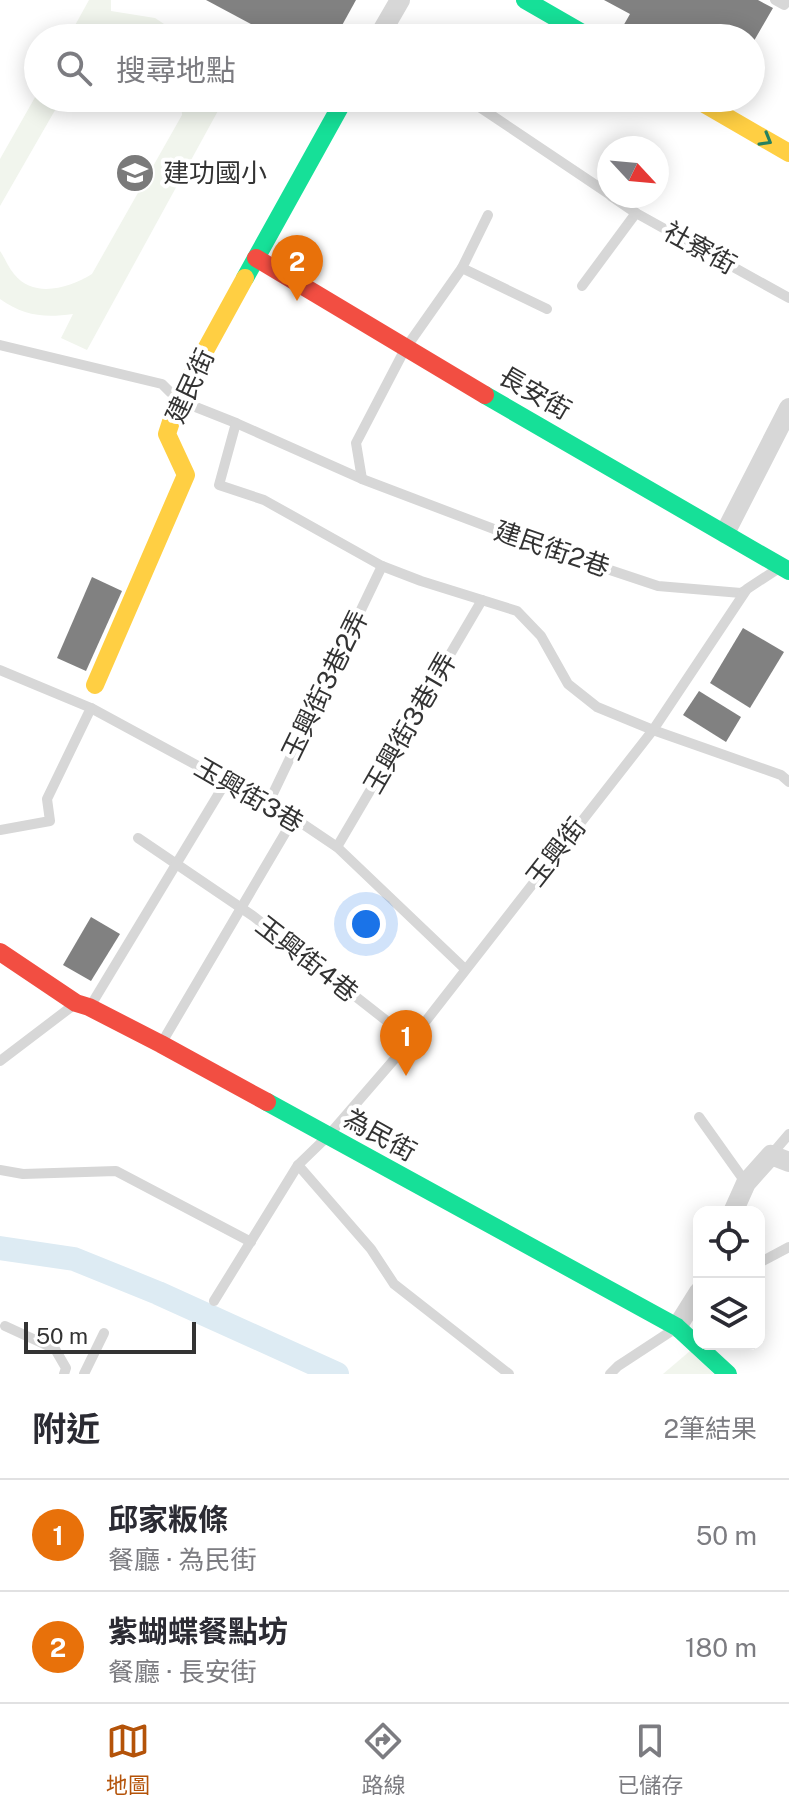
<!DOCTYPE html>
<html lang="zh-TW">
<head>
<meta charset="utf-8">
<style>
  body { margin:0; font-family:"Public Sans","Noto Sans TC",sans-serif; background:#f2f2f3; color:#2b2b33 }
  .controls { position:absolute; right:24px; bottom:24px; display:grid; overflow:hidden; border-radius:16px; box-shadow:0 4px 20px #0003 }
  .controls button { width:72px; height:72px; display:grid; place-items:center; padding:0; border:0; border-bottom:2px solid #e1e1e2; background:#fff; color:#2b2b33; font:40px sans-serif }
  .compass { position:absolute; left:597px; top:136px; width:72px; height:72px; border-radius:50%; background:#fff; box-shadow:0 4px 20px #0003; rotate:116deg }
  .scale { position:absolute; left:24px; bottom:20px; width:172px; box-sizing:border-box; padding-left:8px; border:4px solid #333; border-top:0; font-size:22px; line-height:28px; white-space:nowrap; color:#333; -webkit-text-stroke:6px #fff; paint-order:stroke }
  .you { position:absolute; left:366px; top:924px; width:28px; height:28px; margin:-20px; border:6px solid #fff; border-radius:50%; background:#1a73e8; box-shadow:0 0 0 12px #1a73e833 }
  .badge { display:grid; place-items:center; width:52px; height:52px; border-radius:50%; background:#b45309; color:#fff; font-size:26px; font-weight:700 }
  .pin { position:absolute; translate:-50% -66px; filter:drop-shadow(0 2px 4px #0008) }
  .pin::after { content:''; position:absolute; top:42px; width:28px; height:24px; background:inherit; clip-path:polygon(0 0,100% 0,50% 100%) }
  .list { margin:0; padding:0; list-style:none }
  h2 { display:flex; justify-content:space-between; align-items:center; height:104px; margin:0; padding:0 32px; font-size:34px }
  h2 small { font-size:26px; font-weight:400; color:#7c7c81 }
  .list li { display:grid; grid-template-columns:52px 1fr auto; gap:24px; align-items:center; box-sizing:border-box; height:112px; padding:0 32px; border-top:2px solid #e1e1e2 }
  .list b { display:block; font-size:30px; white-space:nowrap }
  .list p { margin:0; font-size:26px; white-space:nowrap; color:#7c7c81 }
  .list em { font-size:26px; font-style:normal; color:#7c7c81 }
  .icon { flex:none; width:44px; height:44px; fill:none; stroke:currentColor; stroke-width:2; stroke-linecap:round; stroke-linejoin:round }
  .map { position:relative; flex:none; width:789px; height:1374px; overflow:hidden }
  .search { position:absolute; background:#fff; box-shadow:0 4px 20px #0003; left:24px; right:24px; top:24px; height:88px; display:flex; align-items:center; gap:20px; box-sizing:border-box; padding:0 28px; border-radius:44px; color:#7c7c81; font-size:30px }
  .sheet { height:328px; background:#fff }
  nav { display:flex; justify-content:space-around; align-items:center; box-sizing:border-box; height:112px; border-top:2px solid #e1e1e2; background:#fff; font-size:22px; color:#7c7c81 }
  nav a { display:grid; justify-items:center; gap:4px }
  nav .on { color:#b45309 }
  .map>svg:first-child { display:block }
  .green { fill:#f1f5ed }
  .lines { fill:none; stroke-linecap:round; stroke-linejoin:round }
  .canal { stroke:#ddebf3; stroke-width:24 }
  .building { fill:#818181 }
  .lane { stroke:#d7d7d7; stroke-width:10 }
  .street { stroke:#d7d7d7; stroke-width:20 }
  .fast { stroke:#16e098; stroke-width:18 }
  .slow { stroke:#ffcf43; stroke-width:18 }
  .jam { stroke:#f24e42; stroke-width:18 }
  .oneway { stroke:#268160 }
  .labels { text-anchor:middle; stroke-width:8; stroke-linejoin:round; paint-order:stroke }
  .poi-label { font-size:26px; fill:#333; stroke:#fff; text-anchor:start }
  .street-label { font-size:26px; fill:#333; stroke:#fff }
</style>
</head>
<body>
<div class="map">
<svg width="789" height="1374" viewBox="0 0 789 1374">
  <rect width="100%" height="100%" fill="#fff"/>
  <g class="green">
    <polygon points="89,0 111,0 111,11 155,18 185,38 68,38"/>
    <polygon points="38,92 38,98 62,98 0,206 0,159"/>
    <path d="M181 98H225L87 350 61 338 73 314C44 318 24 316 0 299V251C5 258 8 267 14 274 34 299 69 288 92 274L182 115Z"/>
    <polygon points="690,1351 714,1374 663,1374"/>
  </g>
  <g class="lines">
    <polyline class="canal" points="0,1248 74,1259 158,1293 337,1374"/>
  </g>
  <g class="building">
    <polygon points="206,0 356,0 335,38 277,38"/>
    <polygon points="604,0 758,0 773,8 751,46 751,38 672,38 666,35 665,38 640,38 622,28 630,14"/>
    <polygon points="92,577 122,591 86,671 57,658"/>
    <polygon points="743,628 784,652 750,708 710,683"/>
    <polygon points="699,691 741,717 726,742 683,715"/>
    <polygon points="91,917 120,934 91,981 63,965"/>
  </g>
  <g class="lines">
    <g class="lane">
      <polyline points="775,0 784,5 789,0"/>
      <polyline points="466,98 609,194"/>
      <polyline points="611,196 636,213 789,298"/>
      <polyline points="462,268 547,309"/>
      <polyline points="582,286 636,213"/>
      <polyline points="0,345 162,384 178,400 236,423 362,479 541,547 658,586 741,593 746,590"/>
      <polyline points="236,423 219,485 264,500 382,566 421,581 517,611 541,636 568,684 597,707 653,730 781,775 789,782"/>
      <polyline points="362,479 356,443 405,349 462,268 488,215"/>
      <polyline points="0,670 91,708 294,818 337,847 465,969"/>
      <polyline points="268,804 382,566"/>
      <polyline points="0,830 50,821 47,799 91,708"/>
      <polyline points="138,838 253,916 411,1040"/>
      <polyline points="337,847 482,600"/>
      <polyline points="91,1005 227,780"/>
      <polyline points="161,1044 294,818"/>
      <polyline points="0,1061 75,1004"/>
      <polyline points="699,1117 746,1183"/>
      <polyline points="771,1155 789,1134"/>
      <polyline points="298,1165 371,1249 394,1284 509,1374"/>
      <polyline points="0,1170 23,1174 116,1171 251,1242"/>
      <polyline points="759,1263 789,1247"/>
      <polyline points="214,1301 298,1165 328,1136 411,1040 653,730 747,589 779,568"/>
      <polyline points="5,1326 55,1349 66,1368 64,1374"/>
      <polyline points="84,1374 104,1333"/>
      <polyline points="610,1374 618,1366 676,1328"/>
    </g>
    <g class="street">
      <polyline points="378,38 400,0"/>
      <polyline points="725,533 789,408"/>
      <polyline points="733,1212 746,1183 771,1155 789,1162"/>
      <polyline points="677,1327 699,1292"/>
    </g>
    <g class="fast">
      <polyline points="525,0 591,38"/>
      <polyline points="245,278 345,98"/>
      <polyline points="485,395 789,571"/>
      <polyline points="267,1102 677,1327 728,1374"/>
    </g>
    <g class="slow">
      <polyline points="694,98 789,153"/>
      <polyline points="95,685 186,475 167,434 178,400 245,278"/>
    </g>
    <g class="jam">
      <polyline points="256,258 485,395"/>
      <polyline points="0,952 76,1003 89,1007 161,1044 267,1102"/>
    </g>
  </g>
  <defs><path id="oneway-chevron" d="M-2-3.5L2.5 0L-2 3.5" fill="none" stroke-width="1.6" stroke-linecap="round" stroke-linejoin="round" transform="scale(2)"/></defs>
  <use class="oneway" href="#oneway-chevron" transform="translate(766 140) rotate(30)"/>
  <defs>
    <symbol id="school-disc" viewBox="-11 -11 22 22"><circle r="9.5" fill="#7a7a7a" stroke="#fff"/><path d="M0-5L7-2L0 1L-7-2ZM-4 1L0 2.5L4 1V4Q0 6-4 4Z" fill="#fff"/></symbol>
  </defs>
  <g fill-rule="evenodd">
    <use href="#school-disc" x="113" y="151" width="44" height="44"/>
  </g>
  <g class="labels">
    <g class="poi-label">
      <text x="163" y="182">建功國小</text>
    </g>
    <g class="street-label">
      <text transform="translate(700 248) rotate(29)" y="9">社寮街</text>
      <text transform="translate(190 386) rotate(-65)" y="9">建民街</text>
      <text transform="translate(535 393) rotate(30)" y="9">長安街</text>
      <text transform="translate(552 549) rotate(19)" y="9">建民街2巷</text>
      <text transform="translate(325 685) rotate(-64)" y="9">玉興街3巷2弄</text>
      <text transform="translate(410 723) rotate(-60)" y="9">玉興街3巷1弄</text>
      <text transform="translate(249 795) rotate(30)" y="9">玉興街3巷</text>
      <text transform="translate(556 852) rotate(-52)" y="9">玉興街</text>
      <text transform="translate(307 959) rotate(38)" y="9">玉興街4巷</text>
      <text transform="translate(380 1135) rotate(29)" y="9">為民街</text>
    </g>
  </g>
</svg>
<div class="controls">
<button><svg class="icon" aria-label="locate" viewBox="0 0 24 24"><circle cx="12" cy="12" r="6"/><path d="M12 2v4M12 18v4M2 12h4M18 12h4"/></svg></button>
<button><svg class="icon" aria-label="layers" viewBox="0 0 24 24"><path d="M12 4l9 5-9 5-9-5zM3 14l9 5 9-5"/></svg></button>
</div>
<svg class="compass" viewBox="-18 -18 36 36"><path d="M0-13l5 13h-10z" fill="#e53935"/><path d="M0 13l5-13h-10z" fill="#7c7c81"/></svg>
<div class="scale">50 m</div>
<div class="you"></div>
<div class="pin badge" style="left:406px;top:1076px;background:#e8710a">1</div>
<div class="pin badge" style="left:297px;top:301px;background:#e8710a">2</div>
<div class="search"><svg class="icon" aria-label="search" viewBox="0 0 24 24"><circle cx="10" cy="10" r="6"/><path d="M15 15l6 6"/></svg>搜尋地點</div>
</div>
<section class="sheet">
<h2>附近<small>2筆結果</small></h2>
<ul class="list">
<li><span class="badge" style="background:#e8710a">1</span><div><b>邱家粄條</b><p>餐廳 · 為民街</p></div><em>50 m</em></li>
<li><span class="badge" style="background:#e8710a">2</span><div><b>紫蝴蝶餐點坊</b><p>餐廳 · 長安街</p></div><em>180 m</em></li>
</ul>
</section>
<nav>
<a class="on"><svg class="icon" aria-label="map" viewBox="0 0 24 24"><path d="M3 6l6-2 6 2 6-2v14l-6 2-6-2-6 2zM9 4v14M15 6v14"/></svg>地圖</a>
<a><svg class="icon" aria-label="directions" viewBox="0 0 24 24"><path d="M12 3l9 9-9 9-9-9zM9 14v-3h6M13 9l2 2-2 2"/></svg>路線</a>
<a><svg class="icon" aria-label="saved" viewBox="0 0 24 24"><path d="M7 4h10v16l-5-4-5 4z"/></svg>已儲存</a>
</nav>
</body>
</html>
